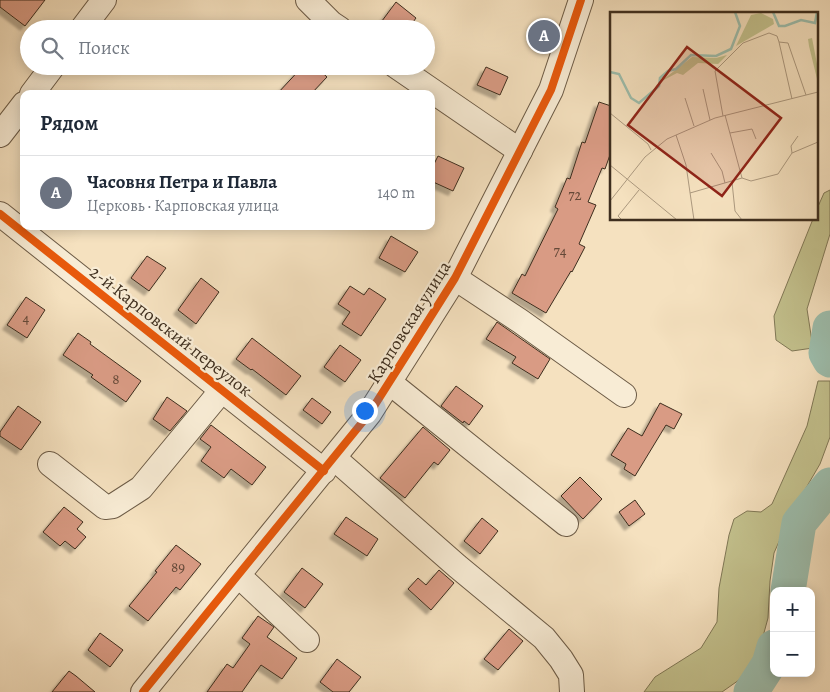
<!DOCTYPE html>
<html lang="ru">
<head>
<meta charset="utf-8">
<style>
  body { margin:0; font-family:Alegreya,serif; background:#f2f2f3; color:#1f2937 }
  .controls { position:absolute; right:15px; bottom:15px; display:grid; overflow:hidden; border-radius:10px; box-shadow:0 2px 12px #0003 }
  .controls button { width:45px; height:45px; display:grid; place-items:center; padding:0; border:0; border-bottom:1px solid #e0e1e3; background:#fff; color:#1f2937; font:25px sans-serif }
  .you { position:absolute; left:364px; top:410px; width:18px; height:18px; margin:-12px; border:4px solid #fff; border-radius:50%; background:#1a73e8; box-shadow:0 0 0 8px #1a73e833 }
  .badge { display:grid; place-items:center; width:32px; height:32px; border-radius:50%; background:#2563eb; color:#fff; font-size:16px; font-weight:700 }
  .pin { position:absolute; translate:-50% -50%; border:2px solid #fff; box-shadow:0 1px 5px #0006 }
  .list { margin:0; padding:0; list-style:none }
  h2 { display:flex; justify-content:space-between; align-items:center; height:65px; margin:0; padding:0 20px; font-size:21px }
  h2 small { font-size:16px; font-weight:400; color:#747a83 }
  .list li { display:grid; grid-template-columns:32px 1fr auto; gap:15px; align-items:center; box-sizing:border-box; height:75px; padding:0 20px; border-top:1px solid #e0e1e3 }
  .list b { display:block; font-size:19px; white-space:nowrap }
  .list p { margin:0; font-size:16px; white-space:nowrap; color:#747a83 }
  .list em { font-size:16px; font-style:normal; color:#747a83 }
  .icon { flex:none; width:28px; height:28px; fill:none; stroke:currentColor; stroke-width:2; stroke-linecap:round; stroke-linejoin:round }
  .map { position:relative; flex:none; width:830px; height:692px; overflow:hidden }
  .search { position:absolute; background:#fff; box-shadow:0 2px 12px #0003; left:20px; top:20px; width:415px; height:55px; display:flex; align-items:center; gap:12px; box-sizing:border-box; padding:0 18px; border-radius:28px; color:#747a83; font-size:19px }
  .panel { position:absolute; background:#fff; box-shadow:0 2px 12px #0003; left:20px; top:90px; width:415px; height:140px; border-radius:10px }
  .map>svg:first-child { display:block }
  .green { fill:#c3c18d; stroke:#807856 }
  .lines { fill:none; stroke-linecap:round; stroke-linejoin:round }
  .river { stroke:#9dbead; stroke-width:35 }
  .building { fill:#d99b84; stroke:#3e2e1e; filter:url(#shadow) }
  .minor-casing { stroke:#6c5b46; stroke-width:26 }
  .minor { stroke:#f8ecd5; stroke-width:24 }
  .cycleway-casing { stroke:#f8ecd5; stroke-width:11 }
  .cycleway { stroke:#e8590c; stroke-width:8 }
  .labels { text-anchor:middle; stroke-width:4.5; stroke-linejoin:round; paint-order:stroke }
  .number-label { font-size:15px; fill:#654938 }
  .street-label { font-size:18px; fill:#3e2e1e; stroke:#f8ecd5 }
  .inset-river { fill:none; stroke:#9dbead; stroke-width:2.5 }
  .inset-road { fill:none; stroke:#ac997f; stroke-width:1 }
  .view { fill:#8f2418; fill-opacity:0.15; stroke:#8f2418; stroke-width:2.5 }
  .inset-edge { fill:none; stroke:#3e2e1e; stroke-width:2.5 }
</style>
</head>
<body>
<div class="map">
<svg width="830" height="692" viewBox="0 0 830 692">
  <defs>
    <filter id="shadow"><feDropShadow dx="-4.5" dy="4.5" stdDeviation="1" flood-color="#0004"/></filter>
  </defs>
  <rect width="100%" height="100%" fill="#f5e1bf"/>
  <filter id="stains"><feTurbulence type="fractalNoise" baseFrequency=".004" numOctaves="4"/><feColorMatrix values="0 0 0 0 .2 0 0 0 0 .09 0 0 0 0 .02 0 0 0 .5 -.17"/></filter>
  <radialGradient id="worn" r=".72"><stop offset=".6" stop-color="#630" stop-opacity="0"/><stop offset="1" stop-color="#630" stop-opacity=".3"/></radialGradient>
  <g class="green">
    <polygon points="830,190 830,234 807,309 813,348 792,351 776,340 774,316 813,219 816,219 816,211 824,193"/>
    <polygon points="818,381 830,381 830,437 820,464 792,512 774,553 770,581 768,618 758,655 739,680 722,692 644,692 655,677 701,648 717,622 719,588 729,535 734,519 747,511 761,512 772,504 807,426"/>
  </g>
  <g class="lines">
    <g class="river">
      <polyline points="830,328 826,353 830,360"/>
      <polyline points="788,591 799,523 830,485"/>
      <polyline points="751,692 769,664 774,647"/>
    </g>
  </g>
  <g class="building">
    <polygon points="0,0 45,0 25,26 0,7"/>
    <polygon points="396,2 416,18 408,29 376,29"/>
    <polygon points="303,66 315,66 327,77 311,94 277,94"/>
    <polygon points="486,67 508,77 500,95 477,85"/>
    <polygon points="599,102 611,106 611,152 605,169 602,168 588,202 596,205 579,244 585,247 572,272 571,271 546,313 512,293 522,274 525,276 558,209 555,207 567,178 570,179 582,142 585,143"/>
    <polygon points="438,156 464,168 453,191 431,181 431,170"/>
    <polygon points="391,236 418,252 405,272 379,258"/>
    <polygon points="147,256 166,268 149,291 131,278"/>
    <polygon points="201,278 219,292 196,324 178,310"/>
    <polygon points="350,286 364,295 369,288 386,299 361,336 342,324 350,312 338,304"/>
    <polygon points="26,297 45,310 27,338 7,325"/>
    <polygon points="497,322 550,359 538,379 512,363 516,357 486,339"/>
    <polygon points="78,333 91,342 90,344 141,381 126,402 91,377 93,375 63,355"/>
    <polygon points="252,338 301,376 286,395 252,369 251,370 236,359"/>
    <polygon points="340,345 361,360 345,382 324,367"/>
    <polygon points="456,386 483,406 469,425 464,421 463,423 441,406"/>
    <polygon points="167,397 187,411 170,431 153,419"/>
    <polygon points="312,398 331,412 322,424 303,410"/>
    <polygon points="660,403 682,414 674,429 666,425 635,476 624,469 626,464 611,455 628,428 642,436"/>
    <polygon points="18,406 41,422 21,450 0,436 0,432"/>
    <polygon points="211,425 266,467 252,485 231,469 224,478 201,461 211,447 200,439"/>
    <polygon points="423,427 450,450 438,465 434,462 405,498 380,478"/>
    <polygon points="580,477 602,499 583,519 561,496"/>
    <polygon points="635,500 645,514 629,526 619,512"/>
    <polygon points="64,507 83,522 77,529 86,537 75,549 65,541 60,546 43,532"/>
    <polygon points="346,517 378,539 367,556 334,534"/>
    <polygon points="482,518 498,531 480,554 464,541"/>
    <polygon points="176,545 201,564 180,590 176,587 148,621 129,606 157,572 155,571"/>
    <polygon points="302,568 323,584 305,608 284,592"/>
    <polygon points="439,570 454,583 431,610 408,589 418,578 426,585"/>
    <polygon points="258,616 274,627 267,637 297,658 282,679 261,665 242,692 207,692 227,664 233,668 250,644 242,638"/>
    <polygon points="509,629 523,641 498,670 484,659"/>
    <polygon points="100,633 123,650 110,667 88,650"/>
    <polygon points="337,659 361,677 349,692 333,692 320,682"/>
    <polygon points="69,671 76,676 95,692 52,692"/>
  </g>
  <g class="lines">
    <defs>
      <g id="minor">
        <polyline points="308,0 331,23 340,29"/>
        <polyline points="82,29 104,0"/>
        <polyline points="396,66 520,151"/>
        <polyline points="32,94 53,66"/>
        <polyline points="0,135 24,104"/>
        <polyline points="0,214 324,471"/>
        <polyline points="455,278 520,321 624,395"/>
        <polyline points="389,382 566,524"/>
        <polyline points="334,458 457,566 544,638 561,659 571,675 572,692"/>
        <polyline points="50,464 105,507 113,506 141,488 222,390"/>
        <polyline points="238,575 307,640"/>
        <polyline points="143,692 369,414 416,340 455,278 551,90 581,0"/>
      </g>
    </defs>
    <use href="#minor" class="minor-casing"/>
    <use href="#minor" class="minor"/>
    <defs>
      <g id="cycleway">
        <polyline points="0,214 324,471"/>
        <polyline points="143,692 369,414 416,340 455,278 551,90 581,0"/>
      </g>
    </defs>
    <use href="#cycleway" class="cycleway-casing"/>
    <use href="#cycleway" class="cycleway"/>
  </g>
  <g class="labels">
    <g class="number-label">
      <text x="575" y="200">72</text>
      <text x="560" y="256">74</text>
      <text x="26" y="323">4</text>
      <text x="116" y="384">8</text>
      <text x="178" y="572">89</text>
    </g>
    <g class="street-label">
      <text transform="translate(409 322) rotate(-58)" y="6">Карповская улица</text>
      <text transform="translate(171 331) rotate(38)" y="6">2-й Карповский переулок</text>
    </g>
  </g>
  <g transform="translate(610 12)">
    <rect width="208" height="208" fill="#f5e1bf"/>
    <path d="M151 1 163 7 164 12 126 34 141 3ZM202 26 207 52V67L199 34 198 27ZM117 43 108 52 88 51 73 63 67 61 50 70 82 45 106 46Z" fill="#c3c18d"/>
    <path class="inset-river" d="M163 0 169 14H175L191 8 205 11 207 0M0 60 9 62 21 86 29 91 49 74 50 66 58 59 66 57 81 43 106 44 121 37 130 14 125 0"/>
    <path class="inset-road" d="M169 30 178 31 196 83M93 77 100 108M75 86 84 114M0 101 38 132 41 138M113 104 105 59 133 31 159 21 167 24 169 30 182 87M120 121 142 117 146 127M66 123 76 153 84 208M101 141 112 159 115 171M182 141 181 134 188 124M0 153 67 208M132 166 141 169 168 162 182 141 208 130M122 170 125 199 132 208M80 181 132 166 115 103M0 189 35 145 57 127 105 106 208 80M12 208 8 204 29 178"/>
    <path class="view" d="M77 35 171 106 112 184 18 113Z"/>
    <rect width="208" height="208" class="inset-edge"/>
  </g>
  <rect width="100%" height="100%" filter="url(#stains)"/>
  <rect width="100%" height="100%" fill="url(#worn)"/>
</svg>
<div class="controls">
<button>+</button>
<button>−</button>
</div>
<div class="you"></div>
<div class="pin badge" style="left:544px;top:36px;background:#6b7280">A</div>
<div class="search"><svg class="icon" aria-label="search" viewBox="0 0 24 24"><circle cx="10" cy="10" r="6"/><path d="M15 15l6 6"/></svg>Поиск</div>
<section class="panel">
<h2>Рядом<small></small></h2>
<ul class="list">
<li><span class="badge" style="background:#6b7280">A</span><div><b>Часовня Петра и Павла</b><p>Церковь · Карповская улица</p></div><em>140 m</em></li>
</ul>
</section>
</div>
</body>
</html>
